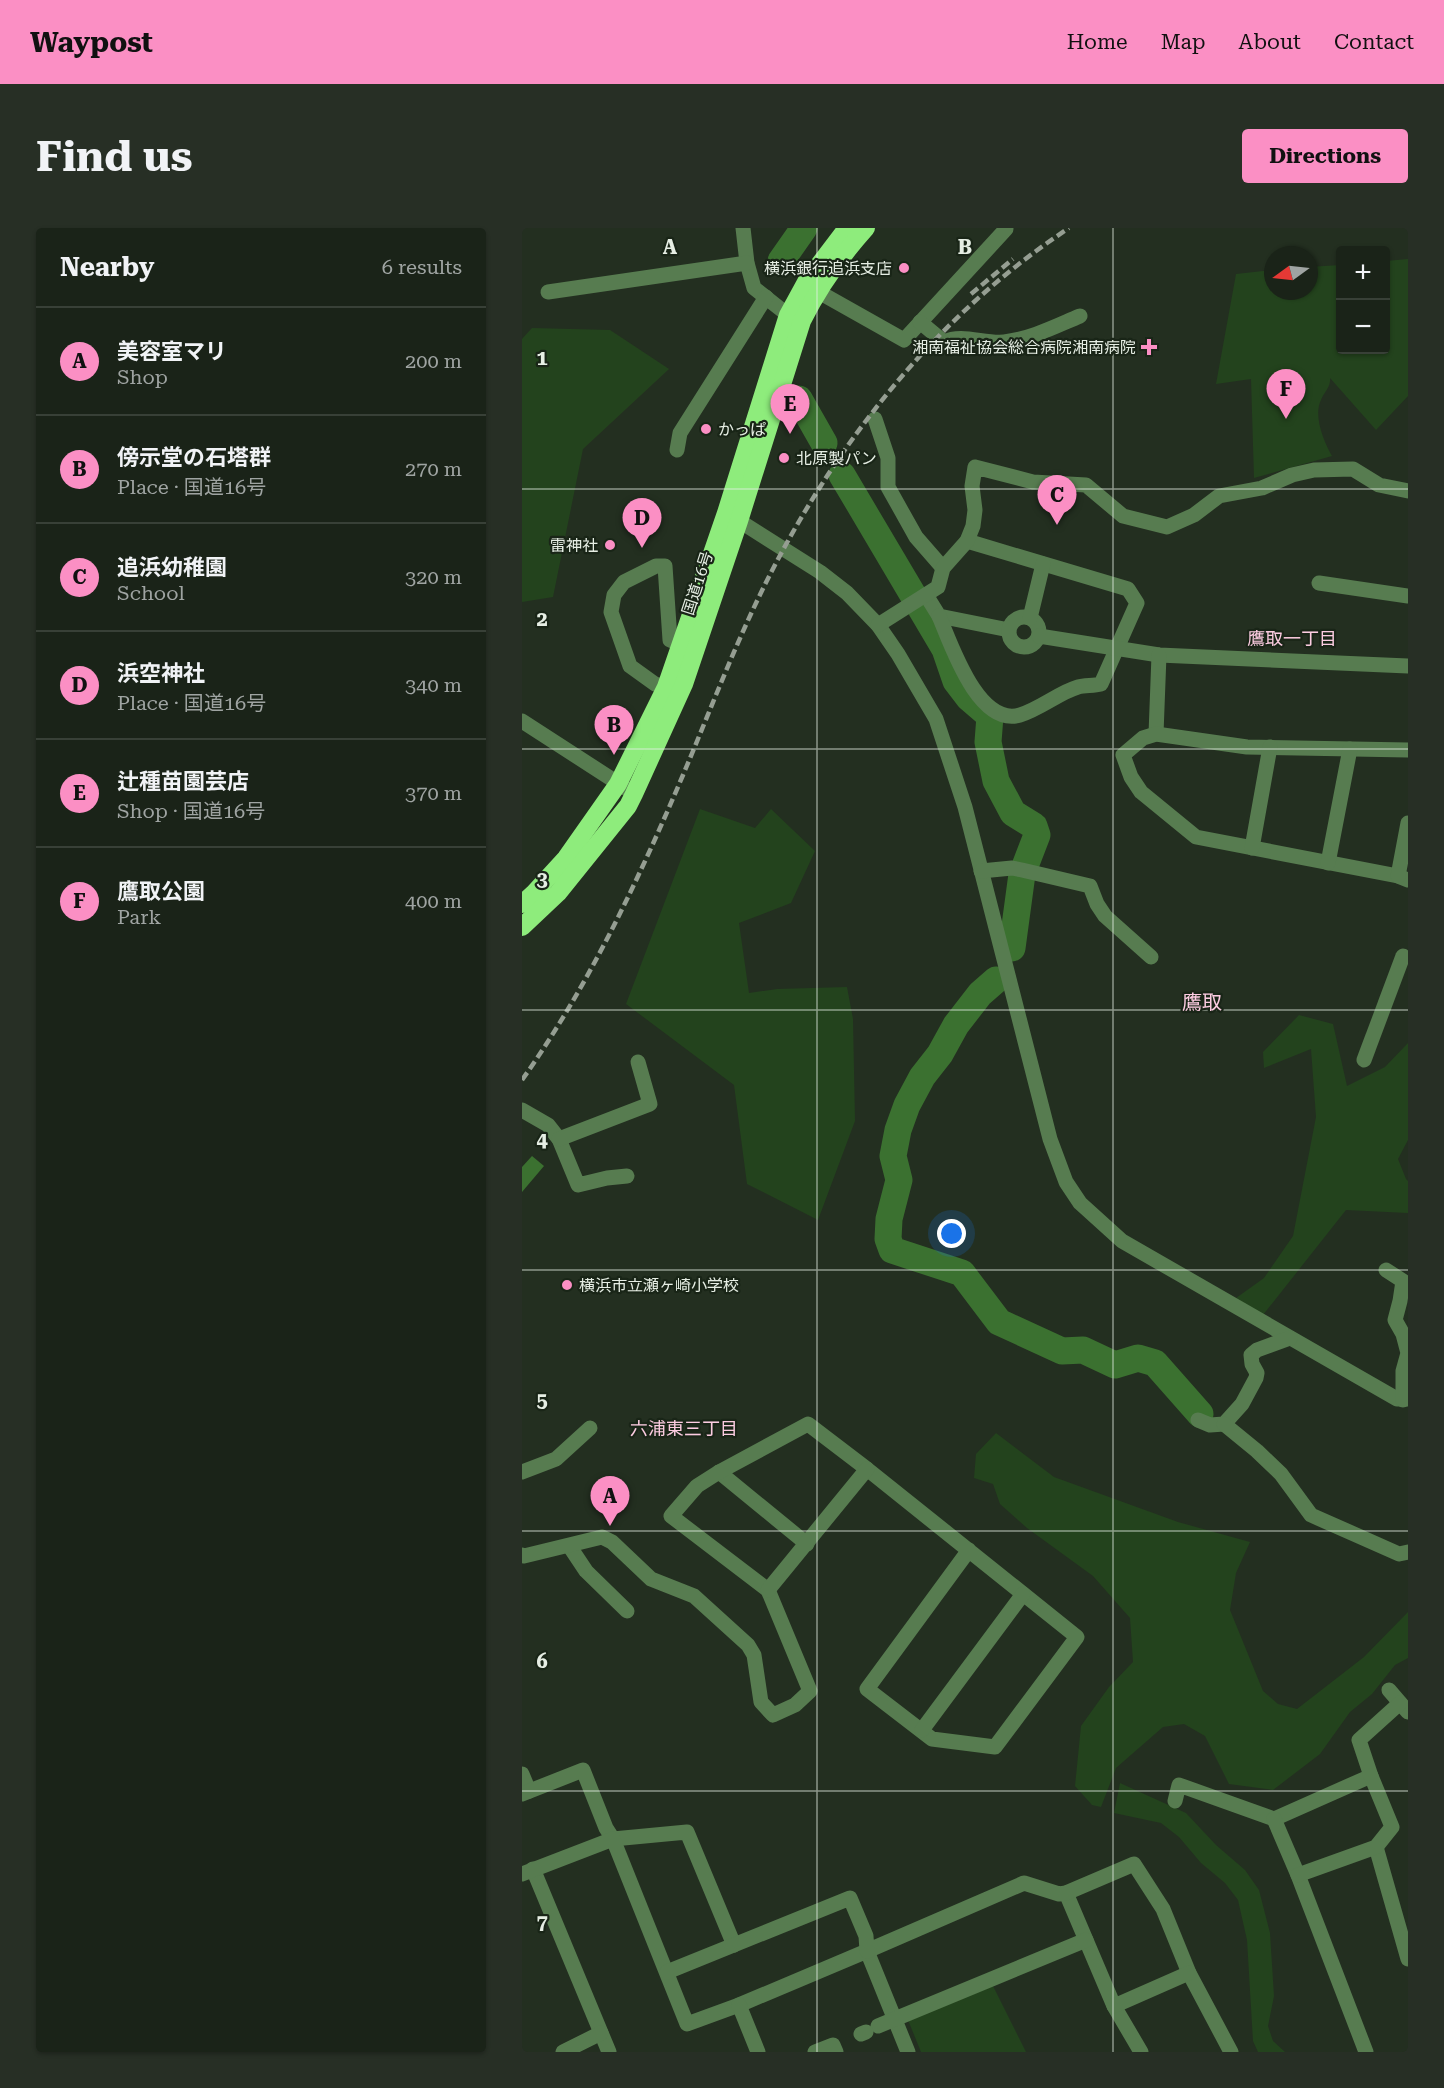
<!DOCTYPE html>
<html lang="en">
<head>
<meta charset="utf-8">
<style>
  body { margin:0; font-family:"Roboto Serif","Noto Sans JP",serif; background:#272f25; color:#f1f3f6 }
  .controls { position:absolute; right:18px; top:18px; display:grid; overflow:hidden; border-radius:6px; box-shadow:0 2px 4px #0004 }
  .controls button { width:54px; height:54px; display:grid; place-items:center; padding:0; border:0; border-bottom:2px solid #384037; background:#1a2318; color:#f1f3f6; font:30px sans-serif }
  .compass { position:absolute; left:742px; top:18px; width:54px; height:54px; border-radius:50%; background:#1a2318; box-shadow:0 2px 4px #0004; rotate:255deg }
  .you { position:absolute; left:430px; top:1006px; width:21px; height:21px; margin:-15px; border:4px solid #fff; border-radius:50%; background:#1a73e8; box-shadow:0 0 0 9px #1a73e833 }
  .badge { display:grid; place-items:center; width:39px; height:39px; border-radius:50%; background:#fb8fc4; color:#111; font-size:20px; font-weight:700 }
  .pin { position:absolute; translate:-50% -50px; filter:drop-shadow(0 2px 3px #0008) }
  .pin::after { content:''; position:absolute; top:32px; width:21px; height:18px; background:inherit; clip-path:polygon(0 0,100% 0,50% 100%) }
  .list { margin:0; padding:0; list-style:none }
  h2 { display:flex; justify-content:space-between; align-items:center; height:78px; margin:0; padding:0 24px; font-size:26px }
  h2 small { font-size:20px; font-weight:400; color:#9fa4a2 }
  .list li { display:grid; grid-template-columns:39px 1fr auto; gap:18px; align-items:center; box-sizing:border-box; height:108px; padding:0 24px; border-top:2px solid #384037 }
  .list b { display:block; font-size:22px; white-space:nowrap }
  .list p { margin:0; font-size:20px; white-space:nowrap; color:#9fa4a2 }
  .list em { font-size:20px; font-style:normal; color:#9fa4a2 }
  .map { position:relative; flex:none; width:886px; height:1824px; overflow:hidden; border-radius:6px }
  header { display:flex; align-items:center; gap:36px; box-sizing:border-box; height:84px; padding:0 30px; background:#fb8fc4; color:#111 }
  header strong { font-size:28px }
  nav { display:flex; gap:33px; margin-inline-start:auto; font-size:21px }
  .intro { display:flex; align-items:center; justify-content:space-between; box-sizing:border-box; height:144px; padding:0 36px }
  h1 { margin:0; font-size:42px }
  .button { padding:15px 27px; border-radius:6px; background:#fb8fc4; color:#111; font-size:21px; font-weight:700 }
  main { display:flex; gap:36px; padding:0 36px }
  aside { flex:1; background:#1a2318; border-radius:6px; box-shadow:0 2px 4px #0004 }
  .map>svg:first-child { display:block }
  .green { fill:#23431d }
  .water { fill:#3b7130 }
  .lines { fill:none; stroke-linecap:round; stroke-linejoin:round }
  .river { stroke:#3b7130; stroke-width:27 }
  .minor { stroke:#577c50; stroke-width:15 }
  .highway { stroke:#8eec7c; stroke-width:18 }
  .rail { stroke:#959e92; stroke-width:4.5; stroke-dasharray:9 4.5; stroke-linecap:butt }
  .grid { fill:none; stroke:#e6eee4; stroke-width:1.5; stroke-opacity:0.55 }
  .poi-dot { fill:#fb8fc4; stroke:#192517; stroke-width:2 }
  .labels { text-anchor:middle; stroke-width:4.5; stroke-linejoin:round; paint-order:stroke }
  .poi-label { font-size:16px; fill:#e6eee4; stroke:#192517; text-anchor:end }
  .street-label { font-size:16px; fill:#e6eee4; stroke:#192517 }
  .neighbourhood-label { font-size:18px; fill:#fccce1; stroke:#192517 }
  .quarter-label { font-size:20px; fill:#fccce1; stroke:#192517 }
  .grid-label { font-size:20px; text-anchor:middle; font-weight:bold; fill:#e6eee4; stroke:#192517; stroke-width:4.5; stroke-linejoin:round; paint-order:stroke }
</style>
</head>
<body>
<header>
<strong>Waypost</strong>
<nav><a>Home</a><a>Map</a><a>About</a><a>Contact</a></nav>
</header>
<div class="intro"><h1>Find us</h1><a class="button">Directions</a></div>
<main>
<aside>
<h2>Nearby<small>6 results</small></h2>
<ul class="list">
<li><span class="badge">A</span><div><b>美容室マリ</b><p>Shop</p></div><em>200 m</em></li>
<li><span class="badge">B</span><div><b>傍示堂の石塔群</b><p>Place · 国道16号</p></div><em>270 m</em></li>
<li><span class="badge">C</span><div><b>追浜幼稚園</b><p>School</p></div><em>320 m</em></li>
<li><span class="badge">D</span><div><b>浜空神社</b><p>Place · 国道16号</p></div><em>340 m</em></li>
<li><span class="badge">E</span><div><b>辻種苗園芸店</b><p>Shop · 国道16号</p></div><em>370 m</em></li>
<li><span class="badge">F</span><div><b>鷹取公園</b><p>Park</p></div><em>400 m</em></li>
</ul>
</aside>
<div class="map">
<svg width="886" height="1824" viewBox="0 0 886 1824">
  <rect width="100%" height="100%" fill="#232f20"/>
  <g class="green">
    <path d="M886 31V168L854 202 808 150C809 159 802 164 799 172 791 188 802 214 810 228L732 250 729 151 694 156 714 46 751 42V63H787V39L818 37V122H864V33Z"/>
    <polygon points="10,100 88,102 147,141 61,221 31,369 0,374 0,111"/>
    <polygon points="178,581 233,600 249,581 293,623 269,675 217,695 227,765 255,761 325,759 331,791 333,893 296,992 225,956 212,857 104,776"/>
    <polygon points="777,787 811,796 825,858 863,839 886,815 886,912 876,931 884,951 886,953 886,985 824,982 741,1087 714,1070 742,1050 771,1008 794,889 789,821 742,840 741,824"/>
    <polygon points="474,1205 532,1249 656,1294 728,1314 714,1345 708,1382 741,1463 756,1476 775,1481 842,1429 886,1384 886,1430 873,1437 850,1466 828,1484 798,1526 751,1562 707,1556 683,1508 662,1496 641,1499 594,1540 579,1579 570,1577 553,1558 559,1498 587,1459 611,1434 608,1390 571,1348 505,1300 478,1276 471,1256 452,1250 454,1226"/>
    <polygon points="598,1555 664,1585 694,1617 723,1642 737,1662 748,1705 752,1768 746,1798 751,1813 763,1824 736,1824 731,1813 725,1712 716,1672 703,1655 679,1635 657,1609 639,1595 592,1585"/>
    <polygon points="471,1758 504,1824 399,1824 386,1792"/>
  </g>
  <polygon class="water" points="10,928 22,938 0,964 0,939"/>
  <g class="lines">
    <g class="river">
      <polyline points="259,33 282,0"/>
      <polyline points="277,171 302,215"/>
      <polyline points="320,247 423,421 434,453 447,470 468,488 466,514 474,553 491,585 512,598 515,607 500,646 490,720"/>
      <polyline points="474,752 458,766 434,797 418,826 400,849 385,877 376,902 371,928 377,952 367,991 366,1011 370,1022 440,1045 477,1094 540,1123 561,1122 593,1137 616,1130 633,1135 678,1186"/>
    </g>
    <g class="minor">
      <polyline points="221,0 225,35 232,60 266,87"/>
      <polyline points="295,63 382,112 484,1"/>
      <polyline points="26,64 225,35"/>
      <path d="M398 94 422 114C440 105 462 116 482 114 509 111 534 98 558 88"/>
      <polyline points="353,191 366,230 366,259 394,309 421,340"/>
      <polyline points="155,222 158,205 244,69"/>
      <polyline points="208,287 298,344 325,365 356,397 376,426 414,491 443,579 528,911 544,954 558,975 600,1013 875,1171 886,1171"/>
      <polyline points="797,355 886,368"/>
      <polyline points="404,367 417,388 487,402"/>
      <path d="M417 388C429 416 456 499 498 487 518 481 538 464 556 459 563 457 571 458 579 456L615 375 606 361 445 313"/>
      <circle cx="502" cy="404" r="15"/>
      <polyline points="508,390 521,336"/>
      <polyline points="356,397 416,359 421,340 445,313 451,298 453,282 450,258 453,239 511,254 564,257 601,288 645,299 672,287 697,268 740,260 770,247 792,242 831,241 857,257 886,263"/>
      <polyline points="517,408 637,427 886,438"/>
      <polyline points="144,459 133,456 108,438 89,384 92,367 102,354 134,338 143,338 148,412 159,417"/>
      <polyline points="0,493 105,561"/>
      <polyline points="634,506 637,427"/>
      <polyline points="886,522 725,519 634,506 621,510 601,527 609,549 619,564 674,609 876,648 886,652"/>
      <polyline points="730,620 748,519"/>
      <polyline points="806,635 828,521"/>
      <polyline points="459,643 490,640 500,642 568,658 575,676 583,688 629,729"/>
      <polyline points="876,648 886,595"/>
      <polyline points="842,832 881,728"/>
      <polyline points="0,882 26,897 37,911 56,957 85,950 105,948"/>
      <polyline points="37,911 128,876 116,834"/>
      <polyline points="864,1042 881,1053 878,1073 873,1092 881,1106 886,1125 881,1143 881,1172"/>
      <polyline points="676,1192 688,1197 702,1196 720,1176 734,1150 735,1145 730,1136 729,1127 735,1122 768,1110"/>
      <polyline points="702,1196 735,1223 759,1246 789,1287 877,1326 886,1324"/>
      <polyline points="0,1244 34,1231 68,1200"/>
      <polyline points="197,1244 285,1316"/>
      <polyline points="48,1319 64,1343 105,1383"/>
      <polyline points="0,1327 2,1328 80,1309 90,1314 129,1351 172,1368 226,1417 232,1427 239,1474 251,1487 273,1477 288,1463 246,1362 149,1288 175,1258 197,1244 286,1196 345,1241 555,1409 473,1519 410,1511 345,1461 447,1322"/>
      <polyline points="246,1362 345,1241"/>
      <polyline points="867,1462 886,1484"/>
      <polyline points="400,1502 501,1366"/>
      <polyline points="0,1546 7,1563"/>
      <polyline points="0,1566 61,1542 84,1600 91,1611 165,1604 212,1717"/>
      <polyline points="653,1573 657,1557 752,1591 849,1548"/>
      <polyline points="752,1591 776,1647 844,1824"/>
      <polyline points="854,1619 886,1731"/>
      <polyline points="11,1641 87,1824"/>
      <polyline points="0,1646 91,1611 165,1796 217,1777 345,1723 386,1824"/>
      <polyline points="776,1647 854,1619 870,1599 849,1548 837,1512 878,1475"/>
      <polyline points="544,1665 592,1778 619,1824"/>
      <polyline points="145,1744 328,1670 344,1708 345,1723 502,1655 537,1666 544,1665 612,1636 641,1681 667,1745 709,1824"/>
      <polyline points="217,1777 236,1824"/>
      <polyline points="592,1778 667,1745"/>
      <polyline points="356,1798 564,1712"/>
      <polyline points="339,1806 344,1804"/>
      <polyline points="41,1824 79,1805"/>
      <polyline points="293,1824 311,1817 314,1824"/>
    </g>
    <g class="highway">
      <polyline points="0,676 11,666 44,630 96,556 144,459 204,285 266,87 284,54 325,0"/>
      <path d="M0 699 36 665 106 578 112 566 162 456 217 293 280 93C297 59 318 29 344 0"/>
    </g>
    <g class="rail">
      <polyline points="449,66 491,31"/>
      <path d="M0 852C66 759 116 653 161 547 191 476 218 403 254 335 324 202 421 83 547 0"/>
    </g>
  </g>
  <path class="grid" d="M295 0V1824M591 0V1824M0 261H886M0 521H886M0 782H886M0 1042H886M0 1303H886M0 1563H886"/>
  <g class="poi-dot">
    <circle cx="382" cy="40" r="6"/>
    <path d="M624 110h6v6h6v6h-6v6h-6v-6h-6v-6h6z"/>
    <circle cx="184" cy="201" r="6"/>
    <circle cx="262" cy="230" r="6"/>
    <circle cx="88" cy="317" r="6"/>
    <circle cx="45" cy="1057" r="6"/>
  </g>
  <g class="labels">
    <g class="poi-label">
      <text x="370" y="46">横浜銀行追浜支店</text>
      <text x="614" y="125">湘南福祉協会総合病院湘南病院</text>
      <text x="196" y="207" text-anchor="start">かっぱ</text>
      <text x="274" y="236" text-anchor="start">北原製パン</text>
      <text x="76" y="323">雷神社</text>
      <text x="57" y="1063" text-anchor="start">横浜市立瀬ヶ崎小学校</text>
    </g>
    <g class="street-label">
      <text transform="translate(175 355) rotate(-72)" y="6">国道16号</text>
    </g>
    <g class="neighbourhood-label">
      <text x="770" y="417">鷹取一丁目</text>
      <text x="162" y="1207">六浦東三丁目</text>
    </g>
    <g class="quarter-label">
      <text x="680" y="781">鷹取</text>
    </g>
  </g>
  <g class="grid-label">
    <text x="148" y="26">A</text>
    <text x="443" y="26">B</text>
    <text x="20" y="137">1</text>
    <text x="20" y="398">2</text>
    <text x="20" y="658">3</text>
    <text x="20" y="919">4</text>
    <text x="20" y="1179">5</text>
    <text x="20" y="1440">6</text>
    <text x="20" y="1701">7</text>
  </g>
</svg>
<div class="controls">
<button>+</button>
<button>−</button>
</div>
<svg class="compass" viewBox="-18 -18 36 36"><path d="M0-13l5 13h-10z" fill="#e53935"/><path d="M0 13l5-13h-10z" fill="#9fa4a2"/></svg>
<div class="you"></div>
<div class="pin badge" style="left:88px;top:1298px">A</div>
<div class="pin badge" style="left:92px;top:527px">B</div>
<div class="pin badge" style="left:535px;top:297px">C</div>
<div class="pin badge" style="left:120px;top:320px">D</div>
<div class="pin badge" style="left:268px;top:206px">E</div>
<div class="pin badge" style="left:764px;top:191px">F</div>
</div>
</main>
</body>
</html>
